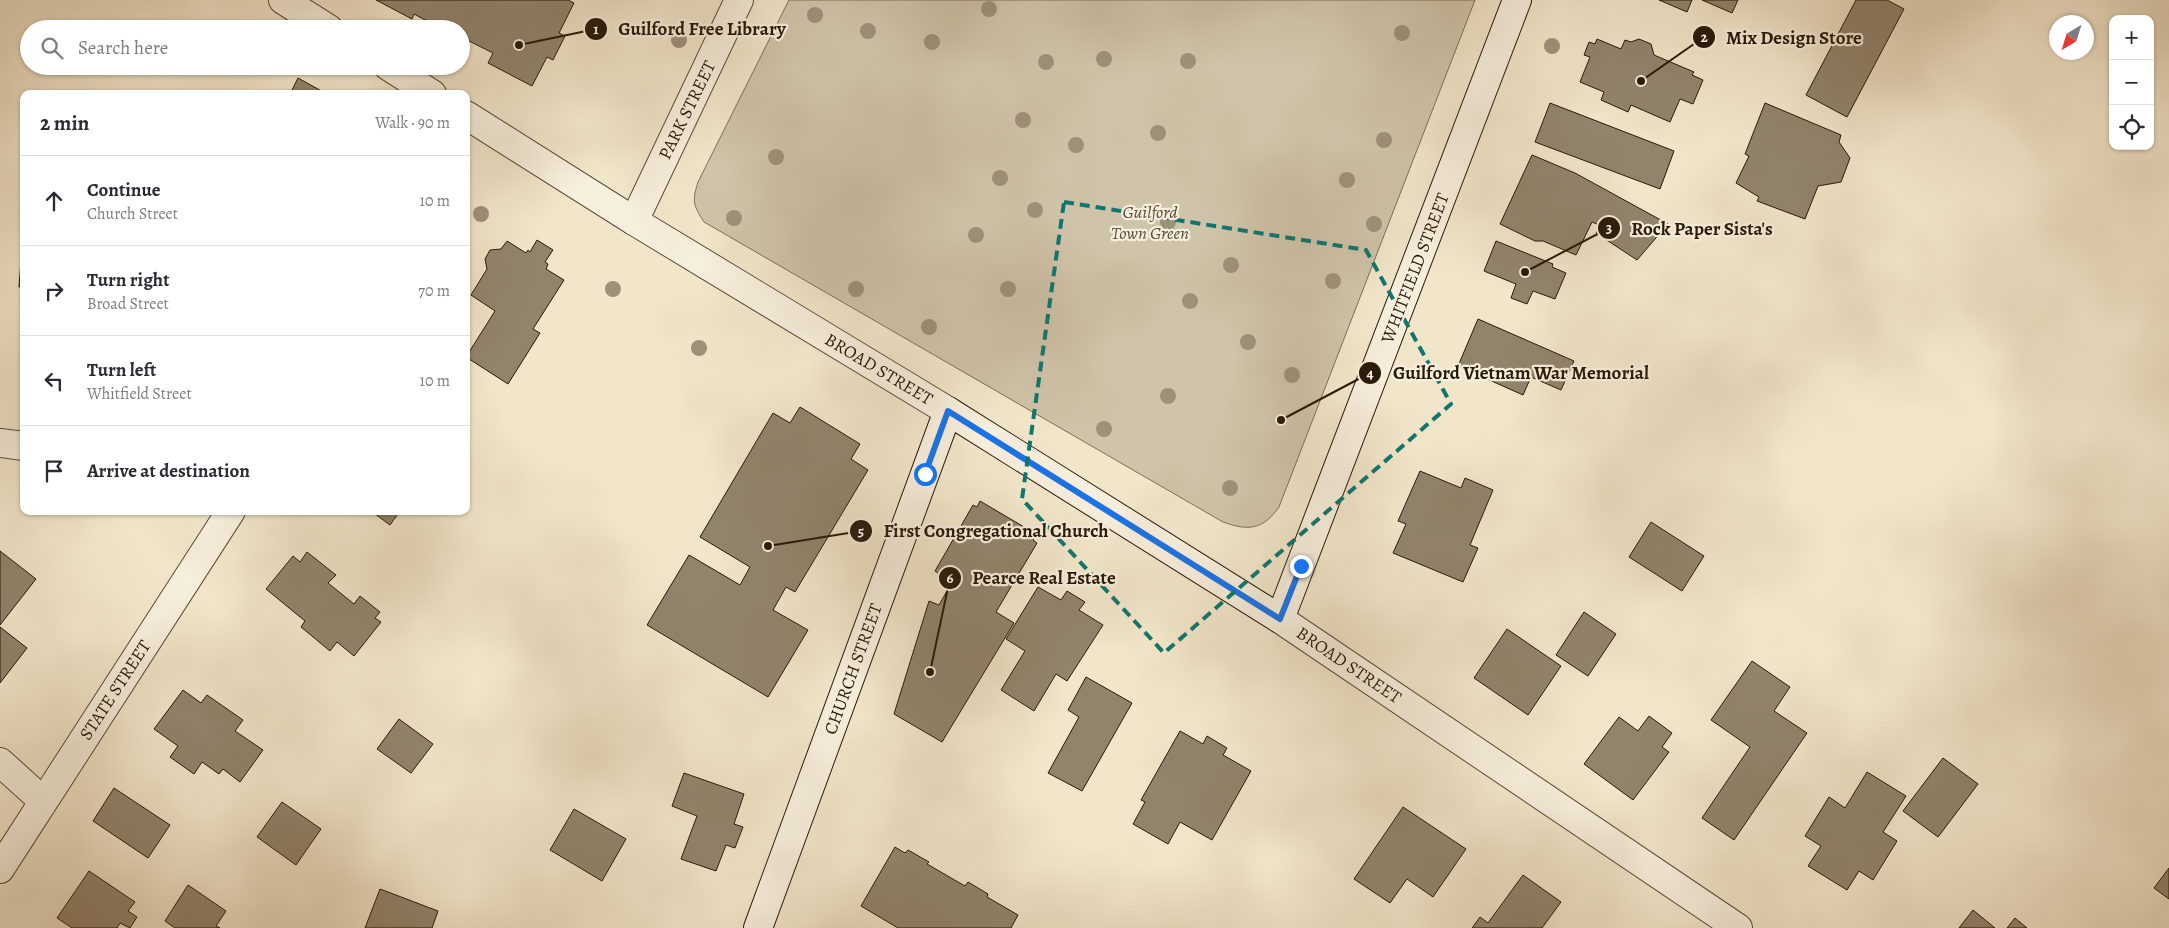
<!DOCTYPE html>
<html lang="en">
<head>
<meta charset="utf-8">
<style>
  body { margin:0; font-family:Alegreya,serif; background:#f7f7f7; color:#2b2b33 }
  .controls { position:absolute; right:15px; top:15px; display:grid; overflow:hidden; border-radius:10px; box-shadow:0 1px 4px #0004 }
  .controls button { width:45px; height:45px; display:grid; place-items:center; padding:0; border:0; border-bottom:1px solid #e1e1e2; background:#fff; color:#2b2b33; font:25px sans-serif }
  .compass { position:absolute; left:2049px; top:15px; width:45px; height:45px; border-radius:50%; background:#fff; box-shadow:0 1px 4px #0004; rotate:218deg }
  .stop { position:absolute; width:15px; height:15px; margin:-11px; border:4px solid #1a73e8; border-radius:50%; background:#fff }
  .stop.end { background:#1a73e8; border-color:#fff; box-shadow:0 1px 5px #0008 }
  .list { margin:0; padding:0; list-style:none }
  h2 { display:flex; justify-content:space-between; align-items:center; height:65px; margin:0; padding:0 20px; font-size:21px }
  h2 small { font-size:16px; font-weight:400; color:#7c7c81 }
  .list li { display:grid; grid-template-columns:32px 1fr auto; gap:15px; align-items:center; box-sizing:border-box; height:90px; padding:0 20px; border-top:1px solid #e1e1e2 }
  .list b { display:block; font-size:19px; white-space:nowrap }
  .list p { margin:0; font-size:16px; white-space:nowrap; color:#7c7c81 }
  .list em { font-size:16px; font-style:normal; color:#7c7c81 }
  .icon { flex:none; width:28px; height:28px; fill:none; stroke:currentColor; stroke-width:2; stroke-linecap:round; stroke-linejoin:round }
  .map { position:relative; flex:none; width:2169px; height:928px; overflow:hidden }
  .search { position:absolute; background:#fff; box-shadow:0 1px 4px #0004; left:20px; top:20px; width:450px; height:55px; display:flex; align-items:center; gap:12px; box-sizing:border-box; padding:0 18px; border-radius:28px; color:#7c7c81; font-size:19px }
  .panel { position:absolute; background:#fff; box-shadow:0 1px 4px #0004; left:20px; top:90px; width:450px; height:425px; border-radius:10px }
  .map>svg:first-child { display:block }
  .green { fill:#cfc3a9; stroke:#7b6e59 }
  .building { fill:#91846d; stroke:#271909 }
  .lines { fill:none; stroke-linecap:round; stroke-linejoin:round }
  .minor-casing { stroke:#5a4c39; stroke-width:30 }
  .tertiary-casing { stroke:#5a4c39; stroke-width:30 }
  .secondary-casing { stroke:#271909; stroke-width:30 }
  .minor { stroke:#f7efdd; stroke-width:28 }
  .tertiary { stroke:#f7efdd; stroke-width:28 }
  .secondary { stroke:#f7efdd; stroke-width:28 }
  .tree { fill:#9e917a }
  .route { stroke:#1a73e8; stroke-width:6 }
  .marked { fill:none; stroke:#0f766e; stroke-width:4; stroke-dasharray:10 6; stroke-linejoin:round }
  .labels { text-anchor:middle; stroke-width:4.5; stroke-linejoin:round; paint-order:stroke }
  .street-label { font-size:18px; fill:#271909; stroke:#f7efdd }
  .park-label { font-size:18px; font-style:italic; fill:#594c39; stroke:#f7efdd }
  .leader { fill:none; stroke:#271909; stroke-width:2 }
  .callout-dot { fill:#271909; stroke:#f7efdd; stroke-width:2 }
  .mark-label { font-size:15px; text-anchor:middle; font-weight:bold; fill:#fff }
  .callout-label { font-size:19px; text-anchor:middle; font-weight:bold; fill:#271909; stroke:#f7efdd; stroke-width:4.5; stroke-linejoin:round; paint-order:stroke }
</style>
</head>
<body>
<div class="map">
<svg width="2169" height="928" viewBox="0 0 2169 928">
  <rect width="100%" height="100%" fill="#f2e6ca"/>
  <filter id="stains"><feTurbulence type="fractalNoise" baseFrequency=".004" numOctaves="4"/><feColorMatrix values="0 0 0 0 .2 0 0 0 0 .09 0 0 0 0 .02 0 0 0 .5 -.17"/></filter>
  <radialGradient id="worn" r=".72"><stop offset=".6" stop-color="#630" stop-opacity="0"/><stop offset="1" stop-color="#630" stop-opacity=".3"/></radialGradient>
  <path class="green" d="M789 0H1475L1279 507C1263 530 1248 531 1223 522L704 222C693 205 692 201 698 182Z"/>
  <g class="building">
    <polygon points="376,0 568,0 574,3 559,33 565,36 553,60 547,57 532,86 488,63 493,53 461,37 461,29 452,29 454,25 448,21 442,29 414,14 412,19"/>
    <polygon points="1659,0 1692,0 1687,12"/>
    <polygon points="1702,0 1738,0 1732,13"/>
    <polygon points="1856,0 1887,0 1904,9 1847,117 1806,95"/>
    <polygon points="1597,39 1621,49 1625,40 1631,42 1639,39 1651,44 1654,55 1694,72 1692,75 1703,80 1693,104 1680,99 1670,122 1631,105 1628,112 1601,100 1604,92 1580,82 1590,57 1584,55 1589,42 1595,44"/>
    <polygon points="298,78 327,94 290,94"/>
    <polygon points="1550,103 1674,151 1660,189 1535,142"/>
    <polygon points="1765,103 1841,135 1839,142 1850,158 1841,182 1818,186 1805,219 1757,201 1759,197 1736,183 1749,156 1745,154"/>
    <polygon points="1532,155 1575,173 1668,224 1637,260 1596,233 1601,226 1592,222 1576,255 1543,241 1535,241 1500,224"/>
    <polygon points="537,240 553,250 545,262 548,264 546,269 564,280 533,329 540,333 508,384 466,357 495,311 471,295 487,269 485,259 490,250 501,249 507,241 526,253 528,250 530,252"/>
    <polygon points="1496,241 1553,264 1552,267 1566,273 1555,299 1533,291 1527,304 1511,298 1516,284 1484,271"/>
    <polygon points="21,260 24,261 24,287 19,287"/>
    <polygon points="1478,319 1574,361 1561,390 1531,377 1523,395 1458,366"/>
    <polygon points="800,407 860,444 851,459 868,470 795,592 786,587 773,610 808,630 768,697 647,625 689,555 740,585 750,567 700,537 773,413 790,423"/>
    <polygon points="1420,471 1461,488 1465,478 1493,490 1470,545 1478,548 1463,582 1393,553 1406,524 1398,521"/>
    <polygon points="980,501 1036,534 1033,540 1037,543 996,612 1014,623 942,742 894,714 929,601 939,605 952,582 935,571 973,505 977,507"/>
    <polygon points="371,511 400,511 390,525"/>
    <polygon points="1651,522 1704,556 1682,591 1629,557"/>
    <polygon points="0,551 36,579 0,625"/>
    <polygon points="307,552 336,575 328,583 354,604 360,596 380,612 375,618 381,622 354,656 337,642 330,651 301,627 305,621 266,589 293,556 300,562"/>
    <polygon points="1038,587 1061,600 1067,591 1085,602 1079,610 1103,625 1067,681 1056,674 1034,711 1001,690 1025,651 1006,639"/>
    <polygon points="1584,612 1616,634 1588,676 1556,655"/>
    <polygon points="0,627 27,648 0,683"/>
    <polygon points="1507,629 1561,666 1528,715 1474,678"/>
    <polygon points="1752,661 1790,687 1774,711 1807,733 1734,840 1702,818 1750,747 1711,720"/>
    <polygon points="1086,677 1132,703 1082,791 1048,773 1079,717 1068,710"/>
    <polygon points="183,690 201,703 207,695 243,720 235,731 263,750 240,782 223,769 219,774 202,762 194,774 170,757 178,746 154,729"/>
    <polygon points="1649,716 1672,733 1662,747 1669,752 1633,800 1584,764 1619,717 1638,731"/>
    <polygon points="399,719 433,744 411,773 377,749"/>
    <polygon points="1180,731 1203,744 1207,736 1227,748 1223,755 1251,771 1212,840 1180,822 1168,844 1133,824 1145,802 1141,800"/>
    <polygon points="1943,758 1978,784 1938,837 1903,811"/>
    <polygon points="1867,772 1906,796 1883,832 1897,841 1873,880 1859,871 1847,890 1808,866 1821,846 1805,836 1829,797 1845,808"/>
    <polygon points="684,773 744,794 734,824 743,827 735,848 726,845 716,871 681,859 697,816 672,806"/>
    <polygon points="114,788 170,825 148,858 93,821"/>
    <polygon points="282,802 321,829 296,865 257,837"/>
    <polygon points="1403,807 1466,849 1433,897 1407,879 1390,903 1354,879"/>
    <polygon points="574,809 626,839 602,881 550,850"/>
    <polygon points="895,847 905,853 908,850 929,862 927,864 965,886 968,882 988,894 987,897 1018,915 1011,928 898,928 861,906"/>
    <polygon points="2169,868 2169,899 2154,888"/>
    <polygon points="89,871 135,902 128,911 137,917 130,928 120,923 117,928 72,928 57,918"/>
    <polygon points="1523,875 1561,902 1542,928 1472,928 1480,917 1488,923"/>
    <polygon points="188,885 226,911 216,926 220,928 175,928 165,921"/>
    <polygon points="380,889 438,911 432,928 365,928"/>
    <polygon points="1973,910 1995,928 1959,928"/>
    <polygon points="2015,918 2027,928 2007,928"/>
  </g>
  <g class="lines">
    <defs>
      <g id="minor">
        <polyline points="283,0 329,29"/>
        <polyline points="388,66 432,94"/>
        <polyline points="466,115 634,221"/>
        <polyline points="0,443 24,446"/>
        <polyline points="1280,619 1738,928"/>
        <polyline points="0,762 43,801"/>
        <polyline points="0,869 231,511"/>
      </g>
      <polyline id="tertiary" points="739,0 634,221 948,411"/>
      <polyline id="secondary" points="758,928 948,411 1280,619 1517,0"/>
    </defs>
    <use href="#minor" class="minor-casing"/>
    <use href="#tertiary" class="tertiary-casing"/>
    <use href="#secondary" class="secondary-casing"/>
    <use href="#minor" class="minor"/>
    <use href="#tertiary" class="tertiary"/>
    <use href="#secondary" class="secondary"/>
  </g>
  <g class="tree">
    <circle cx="989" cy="9" r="8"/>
    <circle cx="815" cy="15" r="8"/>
    <circle cx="868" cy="31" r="8"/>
    <circle cx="1402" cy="33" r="8"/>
    <circle cx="679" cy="40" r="8"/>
    <circle cx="932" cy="42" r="8"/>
    <circle cx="1552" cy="46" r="8"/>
    <circle cx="1104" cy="59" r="8"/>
    <circle cx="1188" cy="61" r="8"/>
    <circle cx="1046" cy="62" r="8"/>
    <circle cx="1023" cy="120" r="8"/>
    <circle cx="1158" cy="133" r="8"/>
    <circle cx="1384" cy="140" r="8"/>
    <circle cx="1076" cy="145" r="8"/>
    <circle cx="776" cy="157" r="8"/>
    <circle cx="1000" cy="178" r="8"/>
    <circle cx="1347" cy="180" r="8"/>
    <circle cx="1035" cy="210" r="8"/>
    <circle cx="481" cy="214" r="8"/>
    <circle cx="734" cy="218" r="8"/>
    <circle cx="1168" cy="222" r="8"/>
    <circle cx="1374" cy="224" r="8"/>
    <circle cx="976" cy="235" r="8"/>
    <circle cx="1231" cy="265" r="8"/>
    <circle cx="1333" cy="281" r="8"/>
    <circle cx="613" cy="289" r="8"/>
    <circle cx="856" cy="289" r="8"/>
    <circle cx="1008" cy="289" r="8"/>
    <circle cx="1190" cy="301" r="8"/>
    <circle cx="929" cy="327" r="8"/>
    <circle cx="1248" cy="342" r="8"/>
    <circle cx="699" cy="348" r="8"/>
    <circle cx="1292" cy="375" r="8"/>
    <circle cx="1168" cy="396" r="8"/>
    <circle cx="1104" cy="429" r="8"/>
    <circle cx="1230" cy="488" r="8"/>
  </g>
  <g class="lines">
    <polyline class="route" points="925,474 948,411 1280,619 1301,566"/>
  </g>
  <path class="marked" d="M1064 202 1366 250 1451 404 1164 653 1022 499Z"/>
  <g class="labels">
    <g class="street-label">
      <text transform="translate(687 110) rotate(-64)" y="6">PARK STREET</text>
      <text transform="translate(1415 268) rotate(-69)" y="6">WHITFIELD STREET</text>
      <text transform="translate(879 369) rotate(31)" y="6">BROAD STREET</text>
      <text transform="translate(1349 665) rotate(34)" y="6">BROAD STREET</text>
      <text transform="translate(853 669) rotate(-70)" y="6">CHURCH STREET</text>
      <text transform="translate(115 690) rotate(-57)" y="6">STATE STREET</text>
    </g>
    <g class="park-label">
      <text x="1150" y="218">Guilford<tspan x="1150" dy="21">Town Green</tspan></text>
    </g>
  </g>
  <path class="leader" d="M519 45L596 29M1641 81L1704 37M1525 272L1609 228M1281 420L1370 373M768 546L861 531M930 672L950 578"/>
  <g class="callout-dot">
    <circle cx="519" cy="45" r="5"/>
    <circle cx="1641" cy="81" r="5"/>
    <circle cx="1525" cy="272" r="5"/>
    <circle cx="1281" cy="420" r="5"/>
    <circle cx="768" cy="546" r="5"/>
    <circle cx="930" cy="672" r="5"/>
    <circle cx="596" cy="29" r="12"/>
    <circle cx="1704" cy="37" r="12"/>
    <circle cx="1609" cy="228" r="12"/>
    <circle cx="1370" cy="373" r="12"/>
    <circle cx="861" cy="531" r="12"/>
    <circle cx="950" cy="578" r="12"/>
  </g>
  <g class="mark-label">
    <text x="596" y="34">1</text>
    <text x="1704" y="42">2</text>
    <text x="1609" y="233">3</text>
    <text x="1370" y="378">4</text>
    <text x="861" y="536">5</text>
    <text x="950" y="583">6</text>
  </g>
  <g class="callout-label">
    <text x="702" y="35">Guilford Free Library</text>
    <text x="1794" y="44">Mix Design Store</text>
    <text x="1702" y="235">Rock Paper Sista's</text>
    <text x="1521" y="379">Guilford Vietnam War Memorial</text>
    <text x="996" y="537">First Congregational Church</text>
    <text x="1044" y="584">Pearce Real Estate</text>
  </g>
  <rect width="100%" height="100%" filter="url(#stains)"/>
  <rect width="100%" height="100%" fill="url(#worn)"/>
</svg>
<div class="controls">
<button>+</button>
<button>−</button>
<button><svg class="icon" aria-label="locate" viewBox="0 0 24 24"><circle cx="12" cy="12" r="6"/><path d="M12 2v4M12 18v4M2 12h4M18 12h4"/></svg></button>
</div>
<svg class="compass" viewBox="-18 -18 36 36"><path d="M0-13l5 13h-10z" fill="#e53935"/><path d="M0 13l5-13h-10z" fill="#7c7c81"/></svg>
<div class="stop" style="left:925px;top:474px"></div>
<div class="stop end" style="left:1301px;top:566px"></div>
<div class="search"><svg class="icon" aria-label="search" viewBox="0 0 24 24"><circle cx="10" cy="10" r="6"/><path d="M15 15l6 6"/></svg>Search here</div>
<section class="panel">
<h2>2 min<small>Walk · 90 m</small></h2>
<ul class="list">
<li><svg class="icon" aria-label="ahead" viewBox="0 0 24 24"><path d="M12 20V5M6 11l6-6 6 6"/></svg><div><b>Continue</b><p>Church Street</p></div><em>10 m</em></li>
<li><svg class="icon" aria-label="right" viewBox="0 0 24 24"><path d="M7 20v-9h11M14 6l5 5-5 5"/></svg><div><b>Turn right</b><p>Broad Street</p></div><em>70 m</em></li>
<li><svg class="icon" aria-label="left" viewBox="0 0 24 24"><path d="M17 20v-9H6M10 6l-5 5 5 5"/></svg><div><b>Turn left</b><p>Whitfield Street</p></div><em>10 m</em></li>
<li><svg class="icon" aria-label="arrive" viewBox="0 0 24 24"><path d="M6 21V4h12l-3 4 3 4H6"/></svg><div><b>Arrive at destination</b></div></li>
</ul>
</section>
</div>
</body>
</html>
